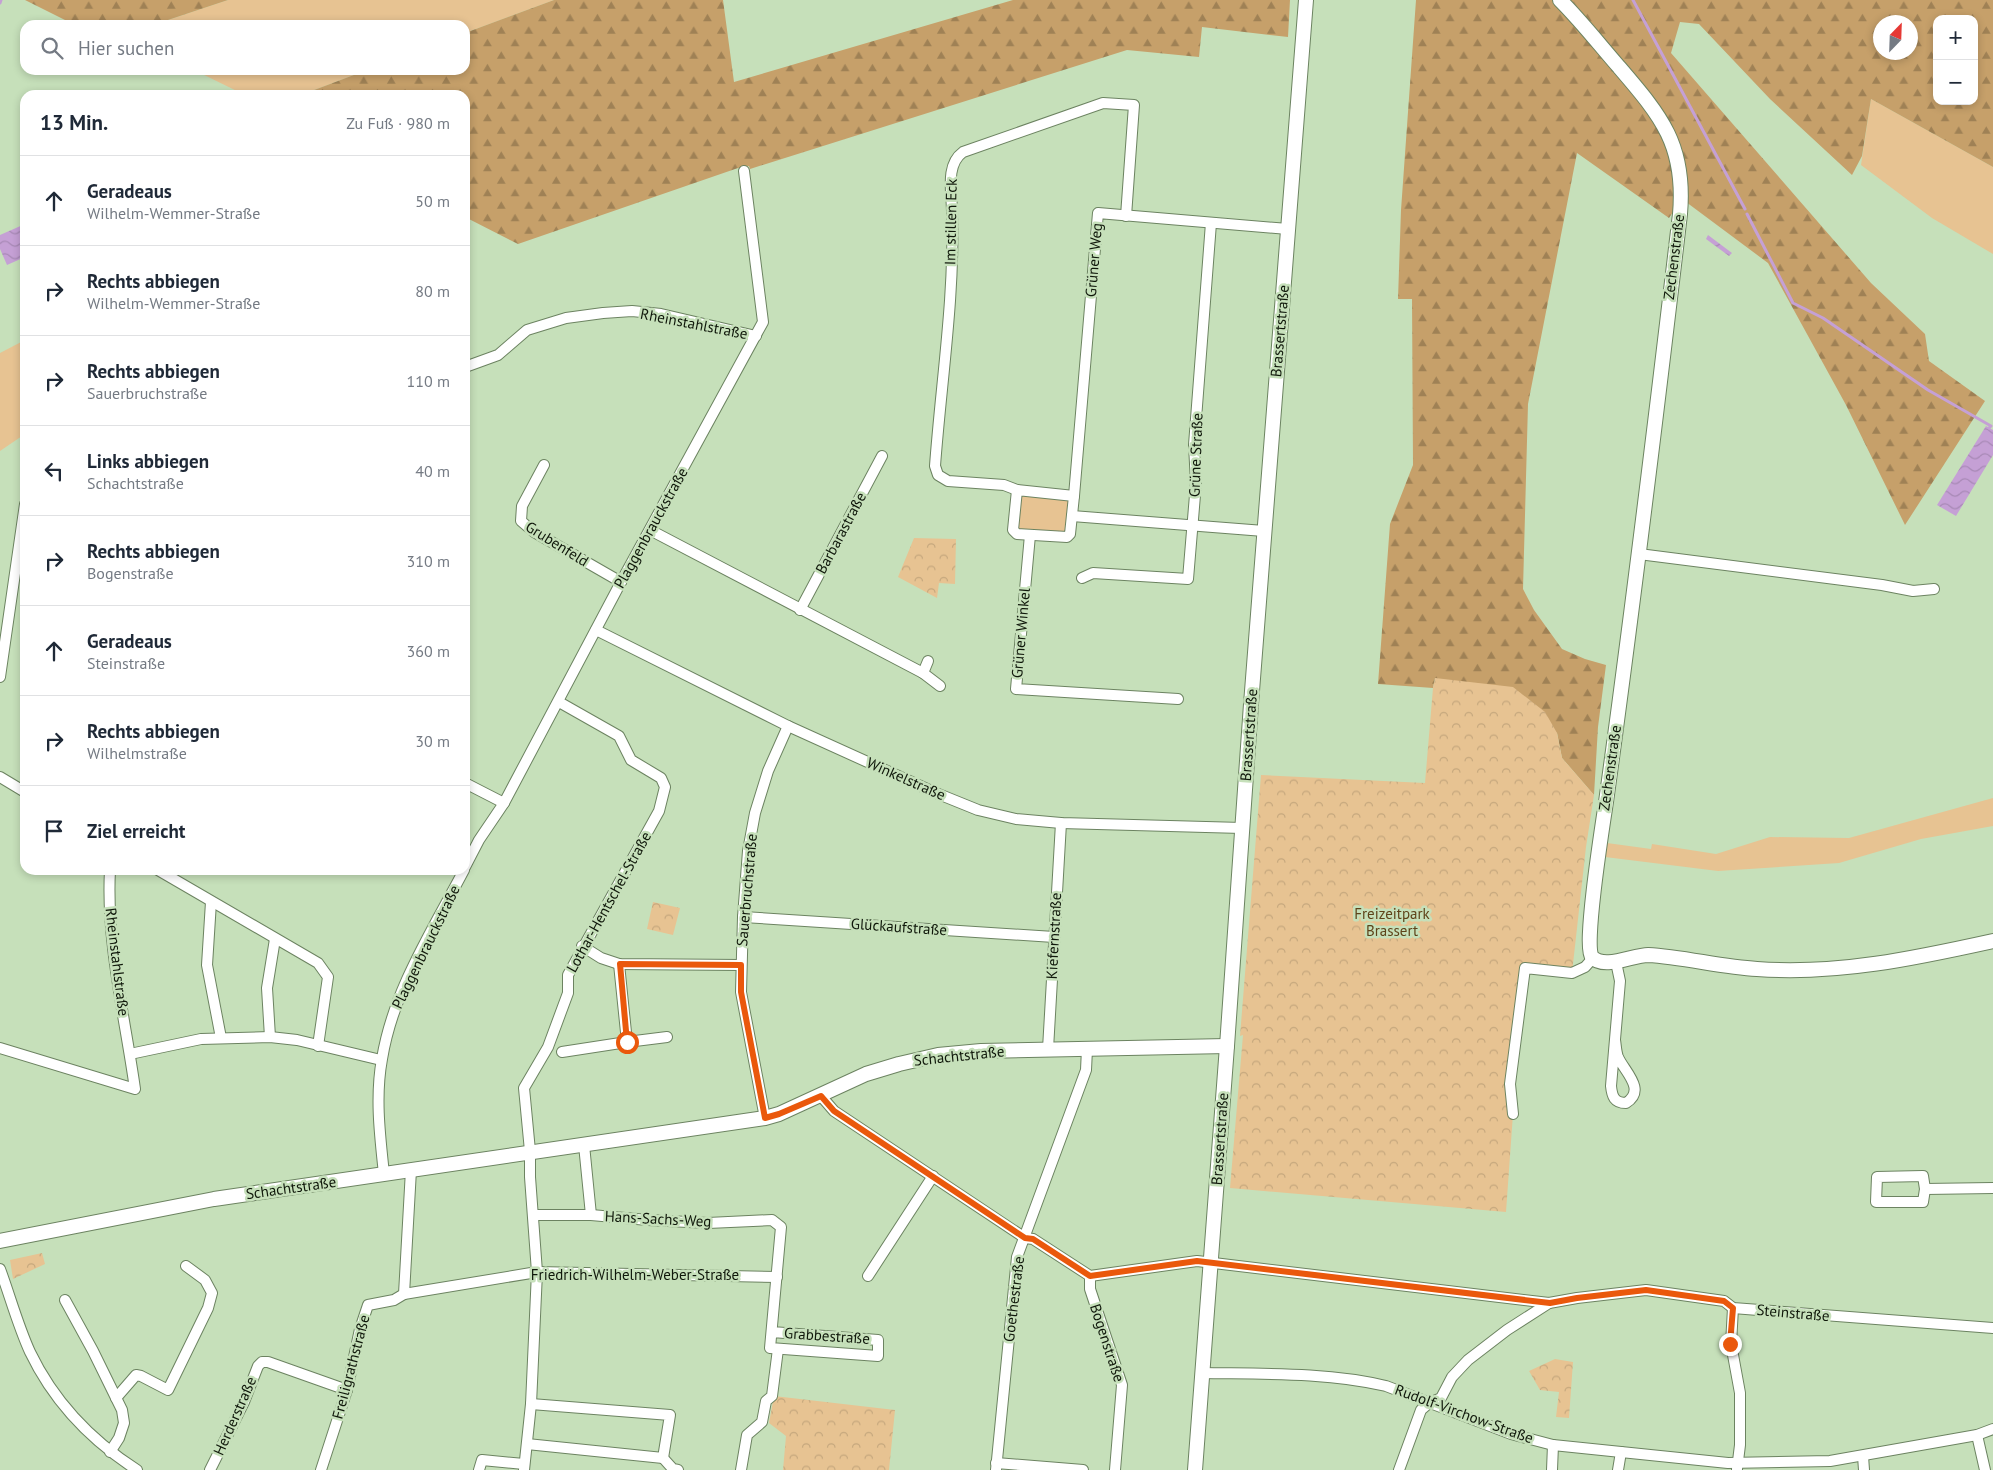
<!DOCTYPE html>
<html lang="de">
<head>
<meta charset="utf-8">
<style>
  body { margin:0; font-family:"PT Sans",sans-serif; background:#f2f2f3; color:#1f2937 }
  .controls { position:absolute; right:15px; top:15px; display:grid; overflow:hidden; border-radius:10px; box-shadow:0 2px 8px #0003 }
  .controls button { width:45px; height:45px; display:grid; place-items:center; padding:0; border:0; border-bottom:1px solid #e0e1e3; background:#fff; color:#1f2937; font:25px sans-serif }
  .compass { position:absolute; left:1873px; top:15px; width:45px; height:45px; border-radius:50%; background:#fff; box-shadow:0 2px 8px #0003; rotate:23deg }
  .stop { position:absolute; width:15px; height:15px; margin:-11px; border:4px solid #ea580c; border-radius:50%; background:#fff }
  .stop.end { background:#ea580c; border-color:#fff; box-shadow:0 1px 5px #0008 }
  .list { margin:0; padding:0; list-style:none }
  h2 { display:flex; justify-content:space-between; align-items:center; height:65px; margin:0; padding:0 20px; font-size:21px }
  h2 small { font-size:16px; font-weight:400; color:#747a83 }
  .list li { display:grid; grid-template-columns:32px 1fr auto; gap:15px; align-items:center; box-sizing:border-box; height:90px; padding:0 20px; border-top:1px solid #e0e1e3 }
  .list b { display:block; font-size:19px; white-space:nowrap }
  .list p { margin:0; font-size:16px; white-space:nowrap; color:#747a83 }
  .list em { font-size:16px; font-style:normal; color:#747a83 }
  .icon { flex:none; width:28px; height:28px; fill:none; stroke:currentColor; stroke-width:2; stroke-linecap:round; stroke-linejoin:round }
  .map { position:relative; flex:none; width:1993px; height:1470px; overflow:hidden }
  .search { position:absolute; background:#fff; box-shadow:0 2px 8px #0003; left:20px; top:20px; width:450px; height:55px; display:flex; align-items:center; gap:12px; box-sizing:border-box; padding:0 18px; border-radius:15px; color:#747a83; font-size:19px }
  .panel { position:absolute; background:#fff; box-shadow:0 2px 8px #0003; left:20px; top:90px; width:450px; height:785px; border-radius:15px }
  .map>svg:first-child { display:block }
  .green { fill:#e7c392 }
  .forest { fill:url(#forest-firs); fill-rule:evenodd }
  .park { fill:url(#park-crowns) }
  .water { fill:url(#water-waves) }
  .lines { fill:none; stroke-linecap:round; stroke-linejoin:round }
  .stream { stroke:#c5a0d5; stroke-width:3 }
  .street-casing { stroke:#6c8361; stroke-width:12 }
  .secondary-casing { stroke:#6c8361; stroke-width:16 }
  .street { stroke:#fff; stroke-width:10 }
  .secondary { stroke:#fff; stroke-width:14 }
  .route { stroke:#ea580c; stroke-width:6 }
  .labels { text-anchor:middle; stroke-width:5; stroke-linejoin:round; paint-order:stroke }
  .street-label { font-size:15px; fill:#0f170a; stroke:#c6e0ba }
  .park-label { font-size:15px; fill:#5e4319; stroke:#c6e0ba }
</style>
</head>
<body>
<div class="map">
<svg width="1993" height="1470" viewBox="0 0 1993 1470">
  <defs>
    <pattern id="forest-firs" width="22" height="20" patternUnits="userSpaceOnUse" patternTransform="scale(1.25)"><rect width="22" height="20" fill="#c6a06a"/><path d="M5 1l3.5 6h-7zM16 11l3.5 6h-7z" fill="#9f8155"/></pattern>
    <pattern id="park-crowns" width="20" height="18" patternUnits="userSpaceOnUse" patternTransform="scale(1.25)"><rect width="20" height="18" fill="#e7c392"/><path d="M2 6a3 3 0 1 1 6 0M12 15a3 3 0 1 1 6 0" fill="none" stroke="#c5a77d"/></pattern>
    <pattern id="water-waves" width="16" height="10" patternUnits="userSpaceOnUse" patternTransform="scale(1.25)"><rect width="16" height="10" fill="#c5a0d5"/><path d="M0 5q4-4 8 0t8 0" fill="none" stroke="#a889b6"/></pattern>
  </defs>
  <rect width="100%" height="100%" fill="#c6e0ba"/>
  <g class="green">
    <polygon points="228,0 554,0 465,33 465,25 153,25"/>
    <polygon points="194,70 367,70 301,95 245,95"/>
    <polygon points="1871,99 1993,167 1993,254 1932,218 1861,165"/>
    <polygon points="25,340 25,434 0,451 0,353"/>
    <polygon points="1023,494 1067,498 1070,503 1068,531 1064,534 1020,531 1017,528 1019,497"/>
    <polygon points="1993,798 1993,826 1921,839 1839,863 1718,871 1605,857 1607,843 1651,849 1652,844 1716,854 1770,837 1849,838"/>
  </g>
  <g class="forest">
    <polygon points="25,0 228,0 153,25 75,25"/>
    <polygon points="554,0 723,0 734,82 1013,0 1290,0 1288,37 1202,27 1199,57 1127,50 750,169 749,166 738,168 518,244 465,217 465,95 301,95 367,70 465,70 465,33"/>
    <path d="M1416 0H1993V167L1871 99 1862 156 1852 175 1770 99 1699 24 1680 22 1671 53 1871 283 1925 334 1929 361 1985 401 1905 525 1846 405 1768 263 1682 199 1669 218 1577 153 1528 404 1523 589 1534 610 1562 649 1585 659 1606 665 1598 727 1594 795 1562 758 1557 733 1435 678 1433 688 1378 684 1390 524 1413 465 1412 299H1398L1401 210ZM1937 19H1974V101H1937ZM1880 22H1910V52H1880Z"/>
  </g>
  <g class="park">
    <polygon points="914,538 956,539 955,584 939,583 937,598 898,577"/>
    <polygon points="1435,678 1513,687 1545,712 1557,733 1562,758 1594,795 1586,847 1572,973 1526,968 1510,1084 1513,1114 1506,1212 1230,1188 1243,1035 1240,1036 1261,775 1425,783 1433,688"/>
    <polygon points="653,902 680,908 673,935 647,929"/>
    <polygon points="42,1253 45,1264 13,1279 10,1260"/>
    <polygon points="1555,1359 1573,1362 1569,1418 1556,1417 1559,1392 1540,1390 1529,1371"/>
    <polygon points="774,1396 895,1410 889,1470 783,1470 786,1436 769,1423"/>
  </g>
  <g class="water">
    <polygon points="25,224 25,257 7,265 0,249 0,235"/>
    <polygon points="1708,235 1732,253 1729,256 1706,239"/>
    <polygon points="1986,426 1993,430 1993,455 1956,516 1937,505"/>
  </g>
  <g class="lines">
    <g class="stream">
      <polyline points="1633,0 1745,209"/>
      <polyline points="0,3 1,0"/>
      <polyline points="1747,214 1793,303 1823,318 1928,390 1991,426 1989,428"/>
    </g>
    <defs>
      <g id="street">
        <polyline points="465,367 498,355 527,330 566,318 603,313 632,311 661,314 756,336"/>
        <polyline points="544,465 522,506 521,521 534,532 621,582"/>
        <path d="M1017 490 1004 485 948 481 938 475 935 466C941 383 955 296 952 212 952 193 945 165 963 152L1103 103 1134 105 1126 216"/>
        <polygon points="1017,490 1074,496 1070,534 1067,537 1017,534 1013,530"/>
        <polyline points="1074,496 1098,213 1288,229"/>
        <polyline points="1072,516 1264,531"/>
        <polyline points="650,530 923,673 940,686"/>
        <polyline points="1030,535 1016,689 1178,699"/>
        <polyline points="1639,554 1882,585 1913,591 1934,589"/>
        <polyline points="1082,578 1093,573 1188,579 1196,483 1194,445 1211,223"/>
        <polyline points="800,610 882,456"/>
        <polyline points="596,630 788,726 936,793 978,810 1016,819 1061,823 1242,828"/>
        <polyline points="923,673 928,661"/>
        <polyline points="0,677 25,504"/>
        <polyline points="0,777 25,792"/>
        <polyline points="465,783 504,803"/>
        <polyline points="465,867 479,840 504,803 621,582 763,322 744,171"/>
        <polyline points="158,870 318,963 328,977 318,1046"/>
        <polyline points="211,902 207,965 221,1038"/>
        <polyline points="743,917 1054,937"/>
        <polyline points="582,946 601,958 619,964 741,965"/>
        <polyline points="619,964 627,1042 667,1037"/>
        <polyline points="270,1037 267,988 275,939"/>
        <path d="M1615 1040C1616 1046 1616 1052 1618 1057 1624 1071 1647 1090 1626 1103 1614 1103 1612 1096 1611 1086L1620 981 1616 962"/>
        <path d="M0 1048 135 1089C125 1017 106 943 110 870"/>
        <polyline points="1048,1049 1061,823"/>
        <polyline points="562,1052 627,1042"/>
        <polyline points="130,1054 201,1039 270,1037 297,1040 381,1060"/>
        <polyline points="821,1096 834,1111 1025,1238 1033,1239 1090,1276 1197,1261 1549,1303 1577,1298 1646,1290 1724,1301 1733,1308 1993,1328"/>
        <polyline points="1513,1114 1510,1084 1525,968 1572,973 1585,967 1593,958"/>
        <polyline points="765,1118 741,992 743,917 748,851 755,813 768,771 788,726"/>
        <polyline points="584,1145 591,1215"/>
        <path d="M384 1174C380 1136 375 1097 382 1059 393 991 432 931 464 870"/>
        <polygon points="1923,1176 1925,1189 1923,1202 1876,1202 1877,1177"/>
        <polyline points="1925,1189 1993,1188"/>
        <polyline points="533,1215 591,1215 648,1220 708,1223 772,1220 781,1227 770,1348 878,1356 878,1340 772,1332"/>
        <path d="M0 1269C10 1296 18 1326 30 1352 54 1402 92 1441 137 1470"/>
        <polyline points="868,1276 933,1176"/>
        <polyline points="1090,1276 1090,1289 1122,1385 1115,1470"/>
        <polyline points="404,1294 537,1272 777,1277"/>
        <polyline points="65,1300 93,1351 122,1410 124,1423 119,1438 110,1452"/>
        <polyline points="1733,1308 1731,1344 1740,1393 1740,1445 1737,1469"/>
        <path d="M1202 1373C1261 1374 1329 1372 1386 1386L1511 1434 1553 1445 1728 1463 1830 1461 1977 1435 1993 1429"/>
        <polyline points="116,1398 136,1375 141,1376 168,1390 208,1308 212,1293 205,1280 186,1266"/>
        <polyline points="1977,1435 1985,1470"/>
        <polyline points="527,1444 663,1458 670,1415 531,1404"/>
        <polyline points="1863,1456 1864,1470"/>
        <polyline points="663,1458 673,1469 678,1470"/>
        <polyline points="996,1463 1083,1470"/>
        <polyline points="210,1470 244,1402 258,1366 262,1362 268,1362 347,1390"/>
        <polyline points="321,1470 347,1390 360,1329 368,1305 394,1300 404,1294 411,1170"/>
        <polyline points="479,1470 482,1460 524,1464"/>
        <polyline points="524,1470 531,1404 537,1272 530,1177 530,1151 524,1088 548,1047 568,993 568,975 659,811 665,787 661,778 631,760 619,736 559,702"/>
        <polyline points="741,1470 747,1435 762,1422 766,1401 772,1396 778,1349"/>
        <polyline points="996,1470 1017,1257 1086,1070 1087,1049"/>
        <polyline points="1399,1470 1421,1410 1429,1403 1441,1398 1452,1377 1468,1360 1507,1330 1549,1303"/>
        <polyline points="1552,1470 1553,1445"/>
        <polyline points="1618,1470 1621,1452"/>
      </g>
      <g id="secondary">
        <path d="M1560 0C1581 21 1599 44 1619 67 1661 116 1686 145 1680 214 1657 410 1633 606 1606 802 1603 822 1583 948 1592 957 1604 970 1633 955 1648 955 1684 957 1721 967 1757 969 1837 975 1916 958 1993 941"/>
        <polyline points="0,1241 214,1199 765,1118 779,1114 866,1074 899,1064 938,1055 981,1051 1227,1046"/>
        <polyline points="1195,1470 1227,1046 1251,704 1306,0"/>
      </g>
    </defs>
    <use href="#street" class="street-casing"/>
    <use href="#secondary" class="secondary-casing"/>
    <use href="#street" class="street"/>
    <use href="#secondary" class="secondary"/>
  </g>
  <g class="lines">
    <polyline class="route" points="627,1042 620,964 741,965 741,992 765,1118 779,1114 821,1096 834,1111 1025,1238 1033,1239 1090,1276 1197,1261 1550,1303 1577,1298 1646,1290 1724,1301 1733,1308 1730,1344"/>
  </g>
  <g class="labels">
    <g class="street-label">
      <text transform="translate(951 222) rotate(-89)" y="5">Im stillen Eck</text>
      <text transform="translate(1674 257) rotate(-83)" y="5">Zechenstraße</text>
      <text transform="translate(1094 260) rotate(-85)" y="5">Grüner Weg</text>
      <text transform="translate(694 324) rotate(11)" y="5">Rheinstahlstraße</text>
      <text transform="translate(1280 331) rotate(-85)" y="5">Brassertstraße</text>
      <text transform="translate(1196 455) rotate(-88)" y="5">Grüne Straße</text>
      <text transform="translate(651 528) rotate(-61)" y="5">Plaggenbrauckstraße</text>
      <text transform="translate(841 533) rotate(-62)" y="5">Barbarastraße</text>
      <text transform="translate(557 544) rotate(32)" y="5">Grubenfeld</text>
      <text transform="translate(1021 633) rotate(-85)" y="5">Grüner Winkel</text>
      <text transform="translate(1249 735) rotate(-86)" y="5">Brassertstraße</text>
      <text transform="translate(1610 768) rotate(-82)" y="5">Zechenstraße</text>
      <text transform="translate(906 779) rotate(24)" y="5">Winkelstraße</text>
      <text transform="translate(747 890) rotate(-85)" y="5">Sauerbruchstraße</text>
      <text transform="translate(609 902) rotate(-61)" y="5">Lothar-Hentschel-Straße</text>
      <text transform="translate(899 927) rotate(4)" y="5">Glückaufstraße</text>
      <text transform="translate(1054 936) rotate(-87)" y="5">Kiefernstraße</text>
      <text transform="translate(426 947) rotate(-64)" y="5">Plaggenbrauckstraße</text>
      <text transform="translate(117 962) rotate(83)" y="5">Rheinstahlstraße</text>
      <text transform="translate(959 1056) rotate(-6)" y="5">Schachtstraße</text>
      <text transform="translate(1220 1139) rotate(-86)" y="5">Brassertstraße</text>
      <text transform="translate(291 1188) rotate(-8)" y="5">Schachtstraße</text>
      <text transform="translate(658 1219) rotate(3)" y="5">Hans-Sachs-Weg</text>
      <text x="635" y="1280">Friedrich-Wilhelm-Weber-Straße</text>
      <text transform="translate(1014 1299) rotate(-83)" y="5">Goethestraße</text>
      <text transform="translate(1793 1313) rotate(5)" y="5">Steinstraße</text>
      <text transform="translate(827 1336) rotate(4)" y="5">Grabbestraße</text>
      <text transform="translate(1107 1343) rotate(72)" y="5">Bogenstraße</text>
      <text transform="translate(351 1367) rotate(-75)" y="5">Freiligrathstraße</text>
      <text transform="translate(1464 1414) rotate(20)" y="5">Rudolf-Virchow-Straße</text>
      <text transform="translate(235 1416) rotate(-66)" y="5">Herderstraße</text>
    </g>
    <g class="park-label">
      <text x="1392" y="919">Freizeitpark<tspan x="1392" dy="17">Brassert</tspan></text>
    </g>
  </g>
</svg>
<div class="controls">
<button>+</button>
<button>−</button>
</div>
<svg class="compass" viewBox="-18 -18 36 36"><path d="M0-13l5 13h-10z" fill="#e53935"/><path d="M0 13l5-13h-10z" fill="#747a83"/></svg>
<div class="stop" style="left:627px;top:1042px"></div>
<div class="stop end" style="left:1730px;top:1344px"></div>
<div class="search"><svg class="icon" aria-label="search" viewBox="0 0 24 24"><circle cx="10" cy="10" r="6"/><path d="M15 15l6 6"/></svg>Hier suchen</div>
<section class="panel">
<h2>13 Min.<small>Zu Fuß · 980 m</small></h2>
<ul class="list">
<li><svg class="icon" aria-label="ahead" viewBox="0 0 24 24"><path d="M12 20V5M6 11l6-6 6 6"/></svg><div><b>Geradeaus</b><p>Wilhelm-Wemmer-Straße</p></div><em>50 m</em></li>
<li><svg class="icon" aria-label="right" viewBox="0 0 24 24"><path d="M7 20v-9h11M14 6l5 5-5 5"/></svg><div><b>Rechts abbiegen</b><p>Wilhelm-Wemmer-Straße</p></div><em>80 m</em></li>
<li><svg class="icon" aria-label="right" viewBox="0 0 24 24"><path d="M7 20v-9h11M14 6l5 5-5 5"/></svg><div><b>Rechts abbiegen</b><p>Sauerbruchstraße</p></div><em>110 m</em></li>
<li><svg class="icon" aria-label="left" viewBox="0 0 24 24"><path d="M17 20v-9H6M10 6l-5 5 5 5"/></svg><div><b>Links abbiegen</b><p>Schachtstraße</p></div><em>40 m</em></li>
<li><svg class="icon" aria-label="right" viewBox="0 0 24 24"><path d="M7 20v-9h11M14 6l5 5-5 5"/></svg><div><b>Rechts abbiegen</b><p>Bogenstraße</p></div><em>310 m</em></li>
<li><svg class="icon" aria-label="ahead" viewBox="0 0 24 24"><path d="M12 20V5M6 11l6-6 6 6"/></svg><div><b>Geradeaus</b><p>Steinstraße</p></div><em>360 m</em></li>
<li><svg class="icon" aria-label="right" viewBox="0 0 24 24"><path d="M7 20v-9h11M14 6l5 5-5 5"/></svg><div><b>Rechts abbiegen</b><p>Wilhelmstraße</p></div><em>30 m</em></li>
<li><svg class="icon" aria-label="arrive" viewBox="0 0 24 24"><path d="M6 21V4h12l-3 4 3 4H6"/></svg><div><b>Ziel erreicht</b></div></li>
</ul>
</section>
</div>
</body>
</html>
